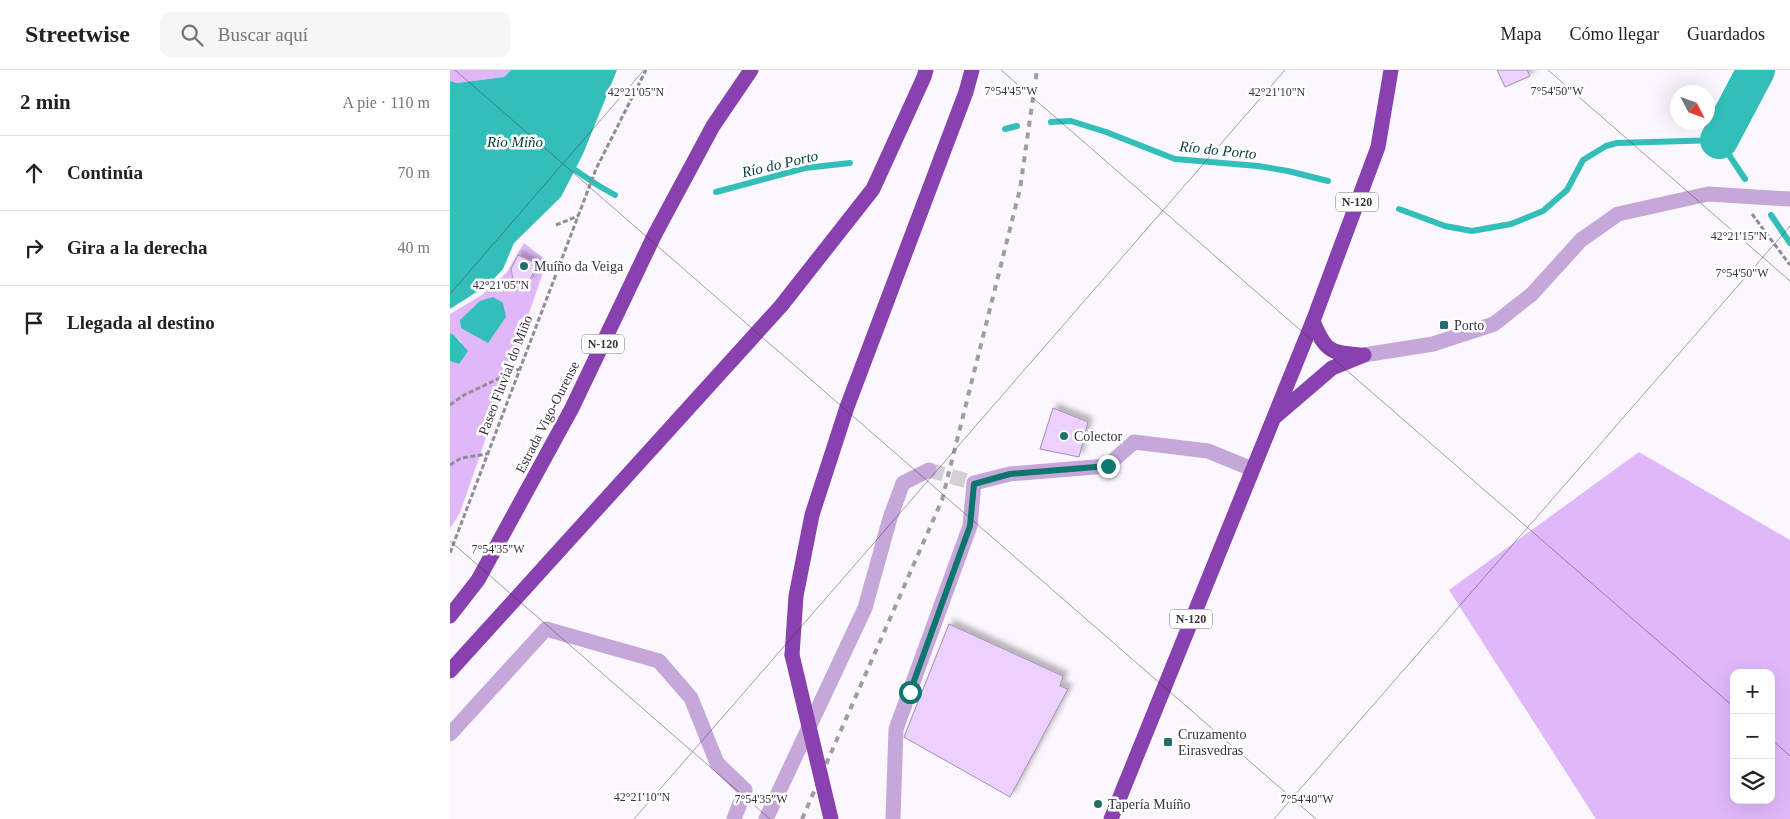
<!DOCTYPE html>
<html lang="es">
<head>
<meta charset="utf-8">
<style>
  body { margin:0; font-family:"Times New Roman",serif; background:#f6f6f6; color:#222 }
  .controls { position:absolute; right:15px; bottom:15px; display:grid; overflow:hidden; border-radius:10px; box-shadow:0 5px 20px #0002 }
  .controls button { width:45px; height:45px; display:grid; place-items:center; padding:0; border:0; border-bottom:1px solid #e0e0e0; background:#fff; color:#222; font:25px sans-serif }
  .compass { position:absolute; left:1220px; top:15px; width:45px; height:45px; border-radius:50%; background:#fff; box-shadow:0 5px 20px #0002; rotate:131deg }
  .stop { position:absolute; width:15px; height:15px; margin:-11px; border:4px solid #0f766e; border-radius:50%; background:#fff }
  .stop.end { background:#0f766e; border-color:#fff; box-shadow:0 1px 5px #0008 }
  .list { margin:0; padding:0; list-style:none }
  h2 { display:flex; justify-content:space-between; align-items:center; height:65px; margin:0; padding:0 20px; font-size:21px }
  h2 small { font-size:16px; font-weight:400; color:#767676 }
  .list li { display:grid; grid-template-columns:32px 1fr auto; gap:15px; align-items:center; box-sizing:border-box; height:75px; padding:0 20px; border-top:1px solid #e0e0e0 }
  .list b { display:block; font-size:19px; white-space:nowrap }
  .list em { font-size:16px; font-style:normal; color:#767676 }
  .icon { flex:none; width:28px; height:28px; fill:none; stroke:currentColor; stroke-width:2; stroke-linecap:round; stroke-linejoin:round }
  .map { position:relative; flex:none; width:1340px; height:749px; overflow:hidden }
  header { display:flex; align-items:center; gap:30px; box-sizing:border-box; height:70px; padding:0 25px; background:#fff; border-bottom:1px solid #e0e0e0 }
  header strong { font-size:24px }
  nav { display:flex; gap:28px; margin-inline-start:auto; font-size:18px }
  .search { width:350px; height:45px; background:#f6f6f6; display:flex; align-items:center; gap:12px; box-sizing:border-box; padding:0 18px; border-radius:10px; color:#767676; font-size:19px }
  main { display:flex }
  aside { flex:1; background:#fff }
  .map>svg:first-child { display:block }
  .green { fill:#e0b8fa; fill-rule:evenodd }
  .water { fill:#33beb9 }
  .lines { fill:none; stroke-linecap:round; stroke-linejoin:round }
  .stream { stroke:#33beb9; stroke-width:6 }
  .river { stroke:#33beb9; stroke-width:38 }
  .building { fill:#ecd1ff; stroke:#a28fae; filter:url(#shadow) }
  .minor-tunnel { stroke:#d4d0d8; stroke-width:15; stroke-dasharray:15 8; stroke-linecap:butt }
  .path { stroke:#928c96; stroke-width:3; stroke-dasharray:5 2.5; stroke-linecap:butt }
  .minor { stroke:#c5a7d9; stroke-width:15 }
  .highway { stroke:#8841ae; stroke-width:15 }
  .rail { stroke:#a19ba5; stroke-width:4; stroke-dasharray:6 6; stroke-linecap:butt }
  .highway-bridge { stroke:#8841ae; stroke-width:15 }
  .route { stroke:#0f766e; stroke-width:6 }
  .ticks { fill:none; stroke:#3a323f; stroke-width:1; stroke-opacity:0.45 }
  .poi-dot { fill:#236e6c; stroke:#fff; stroke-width:2 }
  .labels { text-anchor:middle; stroke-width:5; stroke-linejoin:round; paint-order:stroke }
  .shield { fill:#fff; stroke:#757079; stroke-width:1 }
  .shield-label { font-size:12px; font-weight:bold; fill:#3a323f }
  .poi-label { font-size:14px; fill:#3a323f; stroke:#fff; text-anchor:start }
  .street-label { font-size:14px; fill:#3a323f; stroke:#fff }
  .water-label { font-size:15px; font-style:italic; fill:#003d3b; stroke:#fff }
  .ticks-label { font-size:12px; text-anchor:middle; fill:#3a323f; stroke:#fff; stroke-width:5; stroke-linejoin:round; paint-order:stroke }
</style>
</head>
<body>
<header>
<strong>Streetwise</strong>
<div class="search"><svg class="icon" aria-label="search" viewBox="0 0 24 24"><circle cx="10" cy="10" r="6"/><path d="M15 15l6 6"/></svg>Buscar aquí</div>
<nav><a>Mapa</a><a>Cómo llegar</a><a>Guardados</a></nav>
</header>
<main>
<aside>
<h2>2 min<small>A pie · 110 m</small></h2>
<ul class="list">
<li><svg class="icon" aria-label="ahead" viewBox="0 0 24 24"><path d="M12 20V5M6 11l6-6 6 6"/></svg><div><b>Continúa</b></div><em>70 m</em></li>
<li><svg class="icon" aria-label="right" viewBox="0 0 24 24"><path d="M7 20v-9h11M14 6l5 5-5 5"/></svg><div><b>Gira a la derecha</b></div><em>40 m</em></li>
<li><svg class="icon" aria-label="arrive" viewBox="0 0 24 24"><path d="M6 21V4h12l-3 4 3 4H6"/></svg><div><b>Llegada al destino</b></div></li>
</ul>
</aside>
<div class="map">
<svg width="1340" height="749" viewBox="0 0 1340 749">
  <defs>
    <filter id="shadow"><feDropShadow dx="4.5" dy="-4.5" stdDeviation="2.5" flood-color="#0004"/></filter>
  </defs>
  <rect width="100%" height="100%" fill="#fbf7fe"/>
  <g class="green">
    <polygon points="0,0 61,0 54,7 7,13 0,11"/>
    <path d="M74 173 97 191 10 443 0 458V291L9 294 12 273 4 265 0 263V244L32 225 57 202ZM68 185 87 194 80 210 69 212 63 210 61 199Z"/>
    <path d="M1189 382 1340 470V749H1146L999 520ZM1284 603H1321V730H1284Z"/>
  </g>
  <g class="water">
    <polygon points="61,0 167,0 133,84 111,127 64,173 53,199 39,214 0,239 0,11 7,13 54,7"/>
    <polygon points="43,227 53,233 56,247 38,273 11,258 10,250 30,231"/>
    <polygon points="0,263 4,265 18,281 9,294 0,291"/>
  </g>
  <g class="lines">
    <g class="stream">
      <polyline points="601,52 621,51 656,62 725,89 808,96 838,101 878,111"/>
      <polyline points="555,59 567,56"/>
      <polyline points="125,100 149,116 165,125"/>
      <polyline points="266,122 355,98 400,93"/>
      <polyline points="949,139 995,156 1022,161 1061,154 1093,141 1117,120 1133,90 1156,76 1167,73 1269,70 1295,109"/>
      <polyline points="1321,145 1340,173"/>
    </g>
    <polyline class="river" points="1269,70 1306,0"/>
  </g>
  <g class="building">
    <polygon points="1047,0 1077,0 1080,6 1055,17"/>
    <polygon points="68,185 87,194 80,210 69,212 63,209 61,199"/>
    <polygon points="603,338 638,352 629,387 590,379"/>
    <polygon points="499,554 613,606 610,616 618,619 560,727 454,667"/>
  </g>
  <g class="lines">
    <polyline class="minor-tunnel" points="479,400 524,413"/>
    <g class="path">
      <polyline points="1302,144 1340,195"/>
      <polyline points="106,155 128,146"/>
      <polyline points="0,335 14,325 69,299"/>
      <polyline points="0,395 11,388 37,384"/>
      <polyline points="0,483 146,99 196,0"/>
    </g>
    <g class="minor">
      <polyline points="914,285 983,274 1044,254 1082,224 1131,170 1168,144 1258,124 1340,129"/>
      <polyline points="0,664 96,559 209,591 241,628 267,693 295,720 284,749"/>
      <polyline points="316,749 415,538 440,448 453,413 479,400"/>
      <polyline points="443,749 446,659 520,456 524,413 560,404 657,396 684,372 758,381 802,399"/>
    </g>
    <g class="highway">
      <path d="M863 251C875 280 879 283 910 285"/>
      <polyline points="826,346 882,298 914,285"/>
      <polyline points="0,546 28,510 122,338 205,164 263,56 301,0"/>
      <polyline points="342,585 346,526 362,445 397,337 516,22 522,0"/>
      <polyline points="0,601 331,236 423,119 474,7 476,0"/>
      <polyline points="661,749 863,251 928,77 941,0"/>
    </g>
    <polyline class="rail" points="352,749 492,430 570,119 587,0"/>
    <polyline class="highway-bridge" points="342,585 381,749"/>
  </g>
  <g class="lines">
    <polyline class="route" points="460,622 520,456 524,414 560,404 658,396"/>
  </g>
  <path class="ticks" d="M5 0 866 749M551 0 1284 637M1098 0 1340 211M0 224 194 0M0 471 320 749M1321 669 1340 686M184 749 835 0M824 749 1340 156"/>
  <g class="poi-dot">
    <circle cx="74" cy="196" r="5"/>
    <rect x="989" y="250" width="10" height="10" rx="2.5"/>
    <circle cx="614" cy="366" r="5"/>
    <rect x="713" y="667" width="10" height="10" rx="2.5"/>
    <circle cx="648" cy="734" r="5"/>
  </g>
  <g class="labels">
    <g class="shield">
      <rect x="886" y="122.5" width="42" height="19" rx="4"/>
      <rect x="132" y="264.5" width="42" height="19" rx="4"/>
      <rect x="720" y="539.5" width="42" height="19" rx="4"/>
    </g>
    <g class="shield-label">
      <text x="907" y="136">N-120</text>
      <text x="153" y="278">N-120</text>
      <text x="741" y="553">N-120</text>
    </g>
    <g class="poi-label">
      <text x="84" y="201">Muíño da Veiga</text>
      <text x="1004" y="260">Porto</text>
      <text x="624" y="371">Colector</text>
      <text x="728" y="669">Cruzamento<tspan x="728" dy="16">Eirasvedras</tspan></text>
      <text x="658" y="739">Tapería Muíño</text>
    </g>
    <g class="street-label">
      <text transform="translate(55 305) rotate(-69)" y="5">Paseo Fluvial do Miño</text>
      <text transform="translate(97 347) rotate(-63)" y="5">Estrada Vigo-Ourense</text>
    </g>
    <g class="water-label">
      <text x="65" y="77">Río Miño</text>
      <text transform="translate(768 80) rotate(6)" y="5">Río do Porto</text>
      <text transform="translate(330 94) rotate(-13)" y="5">Río do Porto</text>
    </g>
  </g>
  <g class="ticks-label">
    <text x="561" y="25">7°54'45"W</text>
    <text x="1107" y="25">7°54'50"W</text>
    <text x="186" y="26">42°21'05"N</text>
    <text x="827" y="26">42°21'10"N</text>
    <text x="1289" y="170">42°21'15"N</text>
    <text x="1292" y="207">7°54'50"W</text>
    <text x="51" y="219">42°21'05"N</text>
    <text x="48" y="483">7°54'35"W</text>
    <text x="192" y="731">42°21'10"N</text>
    <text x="311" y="733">7°54'35"W</text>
    <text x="857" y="733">7°54'40"W</text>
  </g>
</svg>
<div class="controls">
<button>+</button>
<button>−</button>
<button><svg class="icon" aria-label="layers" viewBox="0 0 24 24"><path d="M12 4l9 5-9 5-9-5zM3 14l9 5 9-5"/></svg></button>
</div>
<svg class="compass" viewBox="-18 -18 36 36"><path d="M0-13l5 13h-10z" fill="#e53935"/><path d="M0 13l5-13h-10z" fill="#767676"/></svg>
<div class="stop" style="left:460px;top:622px"></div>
<div class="stop end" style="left:658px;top:396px"></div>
</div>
</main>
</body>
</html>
